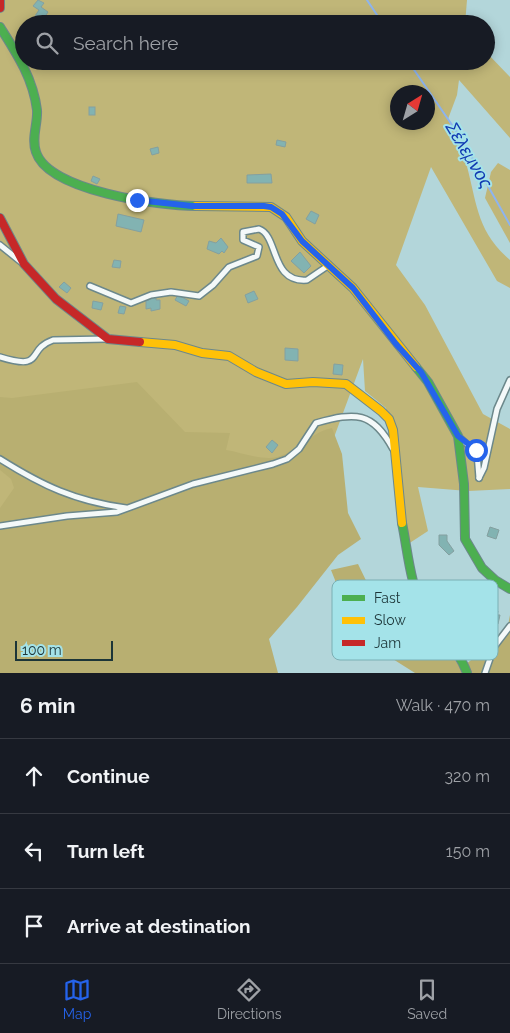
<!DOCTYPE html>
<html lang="en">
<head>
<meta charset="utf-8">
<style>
  body { margin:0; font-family:Raleway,sans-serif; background:#242831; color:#f1f3f6 }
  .compass { position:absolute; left:390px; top:85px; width:45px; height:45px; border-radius:50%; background:#171b24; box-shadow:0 2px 12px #0003; rotate:37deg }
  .scale { position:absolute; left:15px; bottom:12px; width:98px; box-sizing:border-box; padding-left:5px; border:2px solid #1c3538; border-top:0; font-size:14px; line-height:18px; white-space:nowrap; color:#1c3538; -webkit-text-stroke:4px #a4e3e9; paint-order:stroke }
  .stop { position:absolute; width:15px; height:15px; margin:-11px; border:4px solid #2563eb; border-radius:50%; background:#fff }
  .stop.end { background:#2563eb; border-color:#fff; box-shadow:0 1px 5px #0008 }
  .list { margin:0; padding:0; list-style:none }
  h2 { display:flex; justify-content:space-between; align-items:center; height:65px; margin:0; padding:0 20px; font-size:21px }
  h2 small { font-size:16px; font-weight:400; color:#9ea1a6 }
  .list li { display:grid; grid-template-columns:32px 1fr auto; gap:15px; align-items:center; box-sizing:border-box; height:75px; padding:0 20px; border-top:1px solid #363941 }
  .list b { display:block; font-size:19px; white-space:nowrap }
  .list em { font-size:16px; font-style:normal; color:#9ea1a6 }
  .icon { flex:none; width:28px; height:28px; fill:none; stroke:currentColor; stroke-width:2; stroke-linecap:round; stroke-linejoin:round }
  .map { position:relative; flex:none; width:510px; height:673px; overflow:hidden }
  .search { position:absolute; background:#171b24; box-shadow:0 2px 12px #0003; left:15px; right:15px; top:15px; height:55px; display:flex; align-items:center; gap:12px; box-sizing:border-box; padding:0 18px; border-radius:28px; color:#9ea1a6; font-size:19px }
  .sheet { height:290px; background:#171b24 }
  nav { display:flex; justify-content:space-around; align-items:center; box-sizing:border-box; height:70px; border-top:1px solid #363941; background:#171b24; font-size:14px; color:#9ea1a6 }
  nav a { display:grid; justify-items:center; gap:2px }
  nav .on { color:#2563eb }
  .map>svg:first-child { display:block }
  .green { fill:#c0b678; fill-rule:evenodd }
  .forest { fill:#b8af71 }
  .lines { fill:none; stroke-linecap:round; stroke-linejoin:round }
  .stream { stroke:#8db4f0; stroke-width:2 }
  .building { fill:#82b3b2; stroke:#84a0a0 }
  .street-casing { stroke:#6c888b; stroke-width:8 }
  .fast-casing { stroke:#6c888b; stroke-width:10 }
  .slow-casing { stroke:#6c888b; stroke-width:10 }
  .jam-casing { stroke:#6c888b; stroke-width:10 }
  .street { stroke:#f4f9f9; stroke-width:5 }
  .fast { stroke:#4caf50; stroke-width:8 }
  .slow { stroke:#ffc107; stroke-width:8 }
  .jam { stroke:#c62828; stroke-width:8 }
  .route { stroke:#2563eb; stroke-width:6 }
  .labels { text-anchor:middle; stroke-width:4; stroke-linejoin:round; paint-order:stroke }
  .water-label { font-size:18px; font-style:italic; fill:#103ab2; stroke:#a4e3e9 }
  .key { fill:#a4e3e9; stroke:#7bafb4; stroke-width:1 }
  .key-label { font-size:14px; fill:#1c3538 }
</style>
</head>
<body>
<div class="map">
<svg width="510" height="673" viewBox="0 0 510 673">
  <rect width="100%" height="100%" fill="#b3d6da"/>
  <g class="green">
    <path d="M0 0H467L465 24H24V61H486V52L510 77V138L459 80 457 95 448 119C454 134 462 148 466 163 477 202 476 231 510 260V288L497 281 431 167 396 265 425 305 483 414 510 429V489L468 491 418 487 428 531 402 548 386 408 365 391 363 359 333 440 0 673ZM398 92H428V122H398Z"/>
    <polygon points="498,163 510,170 510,243 485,198 491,172"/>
  </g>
  <g class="forest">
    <path d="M137 382 185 432 230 433 226 450C239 452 255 458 269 458 292 458 309 432 332 428L342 454 348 513 361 539 338 555 297 607 269 639 278 673H0V508L14 488 11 479 0 470V397L12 398Z"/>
    <polygon points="358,564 392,634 434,633 461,668 475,657 482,637 506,636 510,615 510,673 415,673 377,649 351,620 331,570"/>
  </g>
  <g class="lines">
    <g class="stream">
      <polyline points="367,0 383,24"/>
      <polyline points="408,61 461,138 510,225"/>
    </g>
  </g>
  <g class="building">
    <polygon points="38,0 44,3 41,7 48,12 42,21 35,16 39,10 33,6"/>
    <rect x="89" y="107" width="6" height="8"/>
    <polygon points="277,140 286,142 285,147 276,145"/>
    <polygon points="158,147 159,153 152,155 150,149"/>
    <polygon points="271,174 272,183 247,183 247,175"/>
    <polygon points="93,176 100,179 97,184 91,181"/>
    <polygon points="311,211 319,215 315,224 306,219"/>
    <polygon points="118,214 144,220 141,232 116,226"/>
    <polygon points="221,238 228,247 224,253 222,251 219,254 207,249 209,241 216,243"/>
    <polygon points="300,252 311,266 304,273 291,261"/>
    <polygon points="114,260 121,261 120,268 112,267"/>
    <polygon points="64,282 71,288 67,293 59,287"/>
    <polygon points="254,291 258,299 248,303 245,295"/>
    <polygon points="178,295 189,301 186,306 175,300"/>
    <polygon points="149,297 156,297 156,300 160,300 160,309 151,311 151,308 146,309 146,300 149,300"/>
    <polygon points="93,301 103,303 101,310 92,308"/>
    <polygon points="120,306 126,307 124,314 118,313"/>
    <polygon points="285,348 298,349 298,361 285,360"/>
    <polygon points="334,364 343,365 342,375 333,374"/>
    <polygon points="272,440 278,445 272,453 266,447"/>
    <polygon points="490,527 499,530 496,539 487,536"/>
    <polygon points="439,535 447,535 447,541 454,551 449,555 439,545"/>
    <polygon points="484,608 498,611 497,615 500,615 498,624 482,621"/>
  </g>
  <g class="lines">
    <defs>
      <g id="street">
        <polyline points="0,245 21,262"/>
        <path d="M90 286 131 303 151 295 171 292 199 296 213 285 229 267 257 256 259 247 243 240V232L259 229C279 236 270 283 307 280L329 265"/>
        <path d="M0 357C46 371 25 350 53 340L107 339"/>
        <polyline points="459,437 477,453 479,478"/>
        <path d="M0 459C43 486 75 501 126 508"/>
        <polyline points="479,478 484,468 497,409 510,380"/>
        <path d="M0 526 67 516 117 512 193 484 273 464 287 459 299 449 316 423C356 412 372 411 393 449"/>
        <polyline points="485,673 494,647 510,626"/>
      </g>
      <g id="fast">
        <path d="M0 27C17 54 33 78 37 110 38 124 31 138 36 152 48 191 160 206 196 206"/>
        <polyline points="416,367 428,382 458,436 464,484 465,539 482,568 495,580 510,589"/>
        <path d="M402 523C408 552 410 588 426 612 439 633 459 650 467 673"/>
      </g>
      <g id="slow">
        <polyline points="196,206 271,207 286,217 302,241 353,288 416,367"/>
        <polyline points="140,342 175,345 202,353 229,356 256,372 286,384 313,382 346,384 381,411 389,419 393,430 402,523"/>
      </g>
      <g id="jam">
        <polyline points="0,0 0,8"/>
        <polyline points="0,218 24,264 56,299 108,339 140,342"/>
      </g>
    </defs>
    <use href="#street" class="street-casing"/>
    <use href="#fast" class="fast-casing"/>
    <use href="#slow" class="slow-casing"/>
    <use href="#jam" class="jam-casing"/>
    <use href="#street" class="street"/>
    <use href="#fast" class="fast"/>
    <use href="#slow" class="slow"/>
    <use href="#jam" class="jam"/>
  </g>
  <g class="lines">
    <polyline class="route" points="137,200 192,206 264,206 271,207 282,214 302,241 353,288 396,344 421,372 458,436 476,450"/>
  </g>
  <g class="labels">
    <g class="water-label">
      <text transform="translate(469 155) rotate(59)" y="6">Σέλεμνος</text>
    </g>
  </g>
  <rect x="332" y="580" width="166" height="80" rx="8" class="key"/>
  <rect x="342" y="595" width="23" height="6" fill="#4caf50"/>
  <rect x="342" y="617" width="23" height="7" fill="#ffc107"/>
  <rect x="342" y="640" width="23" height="6" fill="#c62828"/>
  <g class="key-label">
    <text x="374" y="603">Fast</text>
    <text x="374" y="625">Slow</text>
    <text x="374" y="648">Jam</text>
  </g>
</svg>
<svg class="compass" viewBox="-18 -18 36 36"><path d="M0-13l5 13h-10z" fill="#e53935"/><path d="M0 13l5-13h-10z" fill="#9ea1a6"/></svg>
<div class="scale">100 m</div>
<div class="stop" style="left:476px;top:450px"></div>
<div class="stop end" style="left:137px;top:200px"></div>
<div class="search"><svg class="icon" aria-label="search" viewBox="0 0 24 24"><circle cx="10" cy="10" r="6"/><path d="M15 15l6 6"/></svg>Search here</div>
</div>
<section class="sheet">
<h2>6 min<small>Walk · 470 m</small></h2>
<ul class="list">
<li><svg class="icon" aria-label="ahead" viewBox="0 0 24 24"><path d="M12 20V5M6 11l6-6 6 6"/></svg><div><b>Continue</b></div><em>320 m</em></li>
<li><svg class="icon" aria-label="left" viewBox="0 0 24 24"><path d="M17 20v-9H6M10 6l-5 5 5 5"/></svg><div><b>Turn left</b></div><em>150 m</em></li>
<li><svg class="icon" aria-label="arrive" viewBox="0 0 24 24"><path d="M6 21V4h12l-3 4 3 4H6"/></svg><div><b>Arrive at destination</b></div></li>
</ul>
</section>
<nav>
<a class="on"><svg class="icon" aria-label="map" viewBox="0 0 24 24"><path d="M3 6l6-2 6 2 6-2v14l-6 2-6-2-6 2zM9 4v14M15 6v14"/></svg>Map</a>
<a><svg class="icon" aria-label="directions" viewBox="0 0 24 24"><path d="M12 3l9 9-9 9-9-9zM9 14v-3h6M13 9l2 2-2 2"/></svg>Directions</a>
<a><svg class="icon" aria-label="saved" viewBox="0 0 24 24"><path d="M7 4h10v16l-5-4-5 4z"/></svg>Saved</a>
</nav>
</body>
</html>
